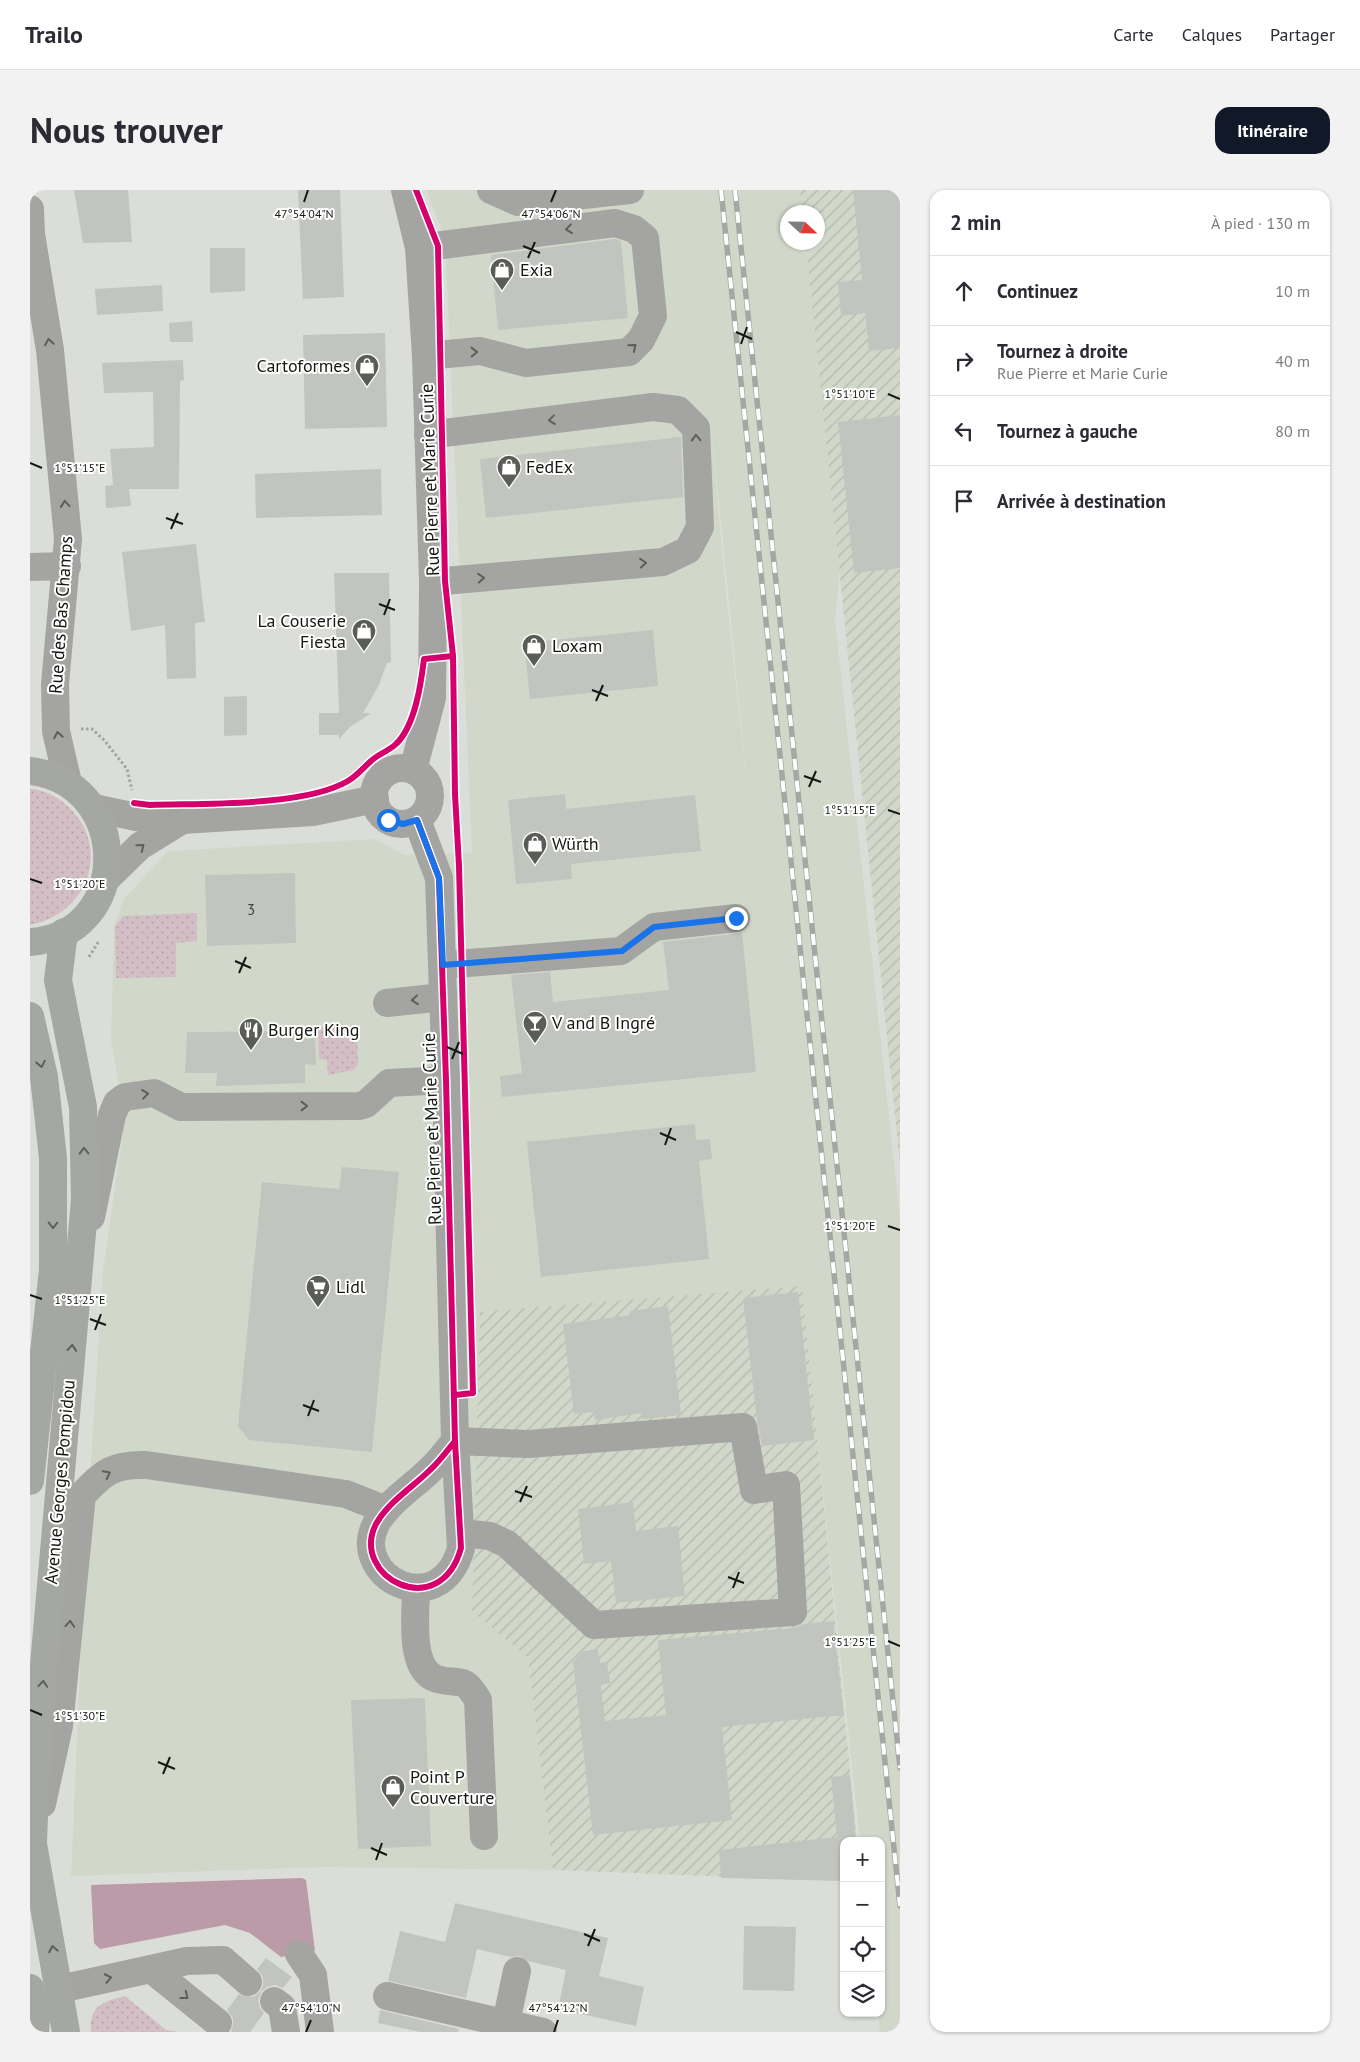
<!DOCTYPE html>
<html lang="fr">
<head>
<meta charset="utf-8">
<style>
  body { margin:0; font-family:"PT Sans",sans-serif; background:#f2f2f3; color:#2b2b33 }
  .controls { position:absolute; right:15px; bottom:15px; display:grid; overflow:hidden; border-radius:10px; box-shadow:0 1px 4px #0004 }
  .controls button { width:45px; height:45px; display:grid; place-items:center; padding:0; border:0; border-bottom:1px solid #e1e1e2; background:#fff; color:#2b2b33; font:25px sans-serif }
  .compass { position:absolute; left:750px; top:15px; width:45px; height:45px; border-radius:50%; background:#fff; box-shadow:0 1px 4px #0004; rotate:112deg }
  .stop { position:absolute; width:15px; height:15px; margin:-11px; border:4px solid #1a73e8; border-radius:50%; background:#fff }
  .stop.end { background:#1a73e8; border-color:#fff; box-shadow:0 1px 5px #0008 }
  .list { margin:0; padding:0; list-style:none }
  h2 { display:flex; justify-content:space-between; align-items:center; height:65px; margin:0; padding:0 20px; font-size:21px }
  h2 small { font-size:16px; font-weight:400; color:#7c7c81 }
  .list li { display:grid; grid-template-columns:32px 1fr auto; gap:15px; align-items:center; box-sizing:border-box; height:70px; padding:0 20px; border-top:1px solid #e1e1e2 }
  .list b { display:block; font-size:19px; white-space:nowrap }
  .list p { margin:0; font-size:16px; white-space:nowrap; color:#7c7c81 }
  .list em { font-size:16px; font-style:normal; color:#7c7c81 }
  .icon { flex:none; width:28px; height:28px; fill:none; stroke:currentColor; stroke-width:2; stroke-linecap:round; stroke-linejoin:round }
  .map { position:relative; flex:none; width:870px; height:1842px; overflow:hidden; border-radius:15px }
  header { display:flex; align-items:center; gap:30px; box-sizing:border-box; height:70px; padding:0 25px; background:#fff; border-bottom:1px solid #e1e1e2 }
  header strong { font-size:24px }
  nav { display:flex; gap:28px; margin-inline-start:auto; font-size:18px }
  .intro { display:flex; align-items:center; justify-content:space-between; box-sizing:border-box; height:120px; padding:0 30px }
  h1 { margin:0; font-size:35px }
  .button { padding:12px 22px; border-radius:15px; background:#111827; color:#fff; font-size:18px; font-weight:700 }
  main { display:flex; gap:30px; padding:0 30px }
  aside { flex:1; background:#fff; border-radius:15px; box-shadow:0 1px 4px #0004 }
  .map>svg:first-child { display:block }
  .built { fill:#d1d8ca; fill-rule:evenodd }
  .industrial { fill:url(#industrial-furrows) }
  .grass { fill:url(#grass-dots) }
  .water { fill:#ba9ba7 }
  .building { fill:#c2c5bf }
  .lines { fill:none; stroke-linecap:round; stroke-linejoin:round }
  .path { stroke:#a3a4a1; stroke-width:3; stroke-dasharray:2.5 2.5; stroke-linecap:butt }
  .minor { stroke:#a4a5a2; stroke-width:28 }
  .major { stroke:#a5a7a3; stroke-width:28 }
  .rail-casing { stroke:#a5a7a2; stroke-width:5.5 }
  .rail { stroke:#fff; stroke-width:4; stroke-dasharray:11; stroke-linecap:butt }
  .cycleway-casing { stroke:#fff; stroke-width:9 }
  .cycleway { stroke:#d6006c; stroke-width:6 }
  .oneway { stroke:#5c5e5a }
  .oneway2 { stroke:#5d5f5a }
  .route { stroke:#1a73e8; stroke-width:6 }
  .ticks { fill:none; stroke:#151712; stroke-width:2 }
  .labels { text-anchor:middle; stroke-width:4; stroke-linejoin:round; paint-order:stroke }
  .number-label { font-size:15px; fill:#41443e }
  .poi-label { font-size:18px; fill:#151712; stroke:#fff; text-anchor:start }
  .street-label { font-size:18px; fill:#151712; stroke:#fff }
  .ticks-label { font-size:12px; text-anchor:middle; fill:#151712; stroke:#fff; stroke-width:4; stroke-linejoin:round; paint-order:stroke }
</style>
</head>
<body>
<header>
<strong>Trailo</strong>
<nav><a>Carte</a><a>Calques</a><a>Partager</a></nav>
</header>
<div class="intro"><h1>Nous trouver</h1><a class="button">Itinéraire</a></div>
<main>
<div class="map">
<svg width="870" height="1842" viewBox="0 0 870 1842">
  <defs>
    <pattern id="industrial-furrows" width="10" height="10" patternUnits="userSpaceOnUse" patternTransform="scale(1.25)"><rect width="10" height="10" fill="#d1d8ca"/><path d="M-1 1l2-2M0 10L10 0M9 11l2-2" fill="none" stroke="#b3b9ac"/></pattern>
    <pattern id="grass-dots" width="8" height="8" patternUnits="userSpaceOnUse" patternTransform="scale(1.25)"><rect width="8" height="8" fill="#d3bec5"/><path d="M2 2h.1M6 6h.1" fill="none" stroke="#b4a3a8" stroke-width="1.8" stroke-linecap="round"/></pattern>
  </defs>
  <rect width="100%" height="100%" fill="#dbded8"/>
  <path class="built" d="M396 0H772L774 22H758V52L777 53 810 382 805 428 870 1028V1842H850L848 1823H851V1651H830L771 1096 442 1420 498 1468 523 1680 294 1677 41 1686 54 1384 73 1080 95 928 81 851 84 737 93 710 138 661 345 649 374 665 442 663 415 49ZM680 228 696 382 720 623 694 383Z"/>
  <g class="industrial">
    <polygon points="770,0 870,0 870,975 776,53 788,52 788,22 773,22"/>
    <polygon points="772,1096 827,1651 814,1651 814,1691 523,1680 498,1468 442,1421 450,1122"/>
  </g>
  <g class="grass">
    <path d="M0 599C12 599 26 606 35 614 83 654 60 724 0 735Z"/>
    <polygon points="167,723 167,751 146,753 146,787 86,788 85,736 93,726"/>
    <polygon points="288,837 313,837 327,845 328,874 324,880 298,885 297,870 289,869"/>
    <path d="M95 1806 136 1840 148 1842H61C59 1815 73 1812 95 1806Z"/>
  </g>
  <polygon class="water" points="272,1688 276,1690 285,1761 251,1767 220,1743 195,1735 70,1759 64,1753 61,1695"/>
  <g class="building">
    <polygon points="44,0 98,0 102,52 53,53"/>
    <polygon points="268,0 310,0 314,107 273,109"/>
    <polygon points="823,0 870,0 870,158 839,161 835,123 811,126 808,92 832,90"/>
    <polygon points="585,49 591,51 598,128 468,140 461,65"/>
    <polygon points="180,58 215,58 215,101 180,103"/>
    <polygon points="132,95 133,121 67,125 65,99"/>
    <polygon points="162,131 163,152 140,152 139,133"/>
    <polygon points="355,143 357,237 275,239 273,145"/>
    <polygon points="153,170 154,190 150,191 149,299 99,299 101,316 76,318 75,296 83,295 80,259 124,257 123,202 74,203 72,173"/>
    <polygon points="870,225 870,378 824,383 808,232"/>
    <polygon points="651,247 653,307 456,328 450,269"/>
    <polygon points="351,279 352,325 226,328 225,284"/>
    <polygon points="166,354 175,432 165,433 166,488 137,489 135,435 101,441 92,362"/>
    <polygon points="304,383 359,383 361,472 357,473 349,495 333,523 341,523 320,537 309,549 309,545 289,545 289,523 309,523"/>
    <polygon points="623,440 628,496 500,509 494,453"/>
    <polygon points="217,506 217,545 194,546 194,507"/>
    <polygon points="535,604 536,619 665,605 671,661 541,674 542,689 486,694 478,610"/>
    <polygon points="265,683 266,753 177,756 175,685"/>
    <polygon points="712,743 726,882 472,907 470,886 492,883 481,785 520,782 523,812 639,800 633,752"/>
    <polygon points="273,841 274,849 285,848 286,875 275,874 275,893 186,896 187,883 155,883 157,842"/>
    <polygon points="665,934 666,950 680,949 682,969 669,971 679,1069 511,1087 497,952"/>
    <polygon points="312,977 369,982 342,1262 219,1250 208,1236 232,992 309,999"/>
    <polygon points="768,1102 784,1250 732,1256 727,1231 713,1108"/>
    <polygon points="638,1116 651,1225 612,1229 612,1223 565,1230 564,1222 544,1224 533,1134 601,1125 600,1121"/>
    <polygon points="603,1312 606,1341 648,1336 655,1406 586,1413 581,1371 554,1374 548,1319"/>
    <polygon points="803,1431 814,1525 692,1537 702,1630 563,1645 543,1472 553,1461 568,1459 570,1473 577,1472 580,1493 571,1495 575,1531 636,1525 628,1450 764,1438 773,1434"/>
    <polygon points="395,1508 401,1656 328,1659 321,1510"/>
    <polygon points="820,1585 826,1651 814,1651 814,1691 691,1688 689,1660 807,1647 801,1587"/>
    <polygon points="425,1713 578,1748 569,1786 614,1797 606,1836 528,1819 536,1780 498,1771 490,1766 481,1767 447,1759 436,1808 358,1791 370,1741 415,1752"/>
    <polygon points="714,1736 766,1737 764,1801 713,1800"/>
    <polygon points="236,1768 262,1787 253,1798 245,1795 237,1797 232,1801 228,1810 230,1818 234,1823 220,1842 201,1842 203,1835 203,1828 197,1820 209,1804 223,1807 230,1802 233,1796 233,1787 227,1779"/>
    <polygon points="350,1820 429,1839 428,1842 390,1842 348,1833"/>
  </g>
  <g class="lines">
    <g class="path">
      <polyline points="51,539 62,539 74,550 97,579 102,600"/>
      <polyline points="59,767 69,751"/>
    </g>
    <g class="minor">
      <polyline points="375,0 389,58 396,166 403,392 402,508 383,580"/>
      <polyline points="461,0 488,12 600,0"/>
      <polyline points="0,19 1,44 20,160 38,349 25,494 26,541 38,593"/>
      <polyline points="389,58 585,33 604,39 615,48 623,126 611,150 599,162 496,173 450,161 396,166"/>
      <polyline points="398,245 623,217 648,220 666,238 670,337 658,360 633,372 403,392"/>
      <polyline points="0,377 37,376"/>
      <circle cx="372" cy="606" r="28"/>
      <polyline points="64,618 106,627 152,630 283,622 345,609"/>
      <path d="M387 630 409 688 416 890 425 1251 431 1358C410 1434 319 1387 346 1334 358 1312 383 1297 400 1280 409 1272 417 1261 425 1251"/>
      <polyline points="75,690 110,656 152,630"/>
      <polyline points="413,775 591,761 624,737 706,728"/>
      <polyline points="357,813 413,807"/>
      <polyline points="61,1027 82,925 87,913 95,907 124,903 151,917 329,916 336,914 359,893 416,890"/>
      <polyline points="425,1251 499,1254 713,1237 724,1300 756,1295 763,1422 564,1435 477,1354 460,1346 431,1343"/>
      <path d="M386 1398C386 1423 378 1480 407 1489 431 1496 432 1484 448 1510L454 1646"/>
      <path d="M12 1614 29 1536 52 1305C74 1282 83 1274 116 1275L316 1304 356 1320"/>
      <polyline points="269,1764 283,1785 290,1842"/>
      <polyline points="121,1779 188,1833"/>
      <polyline points="30,1799 157,1771 193,1770 218,1792"/>
      <polyline points="357,1806 513,1842"/>
      <polyline points="244,1811 252,1817 256,1842"/>
      <polyline points="474,1842 487,1781"/>
    </g>
    <g class="major">
      <path d="M0 581C104 594 102 746 0 752"/>
      <polyline points="34,742 28,790 53,917 55,1009 14,1475 5,1597 3,1654 36,1842"/>
      <polyline points="0,826 14,887 23,968 23,1080 0,1291"/>
      <polyline points="0,1798 6,1828 5,1842"/>
    </g>
    <defs>
      <g id="rail">
        <polyline points="691,0 870,1716"/>
        <polyline points="705,0 870,1578"/>
      </g>
    </defs>
    <use href="#rail" class="rail-casing"/>
    <use href="#rail" class="rail"/>
    <defs>
      <g id="cycleway">
        <polyline points="386,0 408,56 415,391 423,466 425,604 429,676 443,1203 425,1205"/>
        <path d="M104 613 120 615C173 613 273 617 318 591 327 586 333 578 341 571 348 564 359 561 366 554 385 536 391 494 394 469L423 466"/>
        <path d="M387 630 409 688 416 890 425 1251 431 1358C410 1434 319 1387 346 1334 358 1312 383 1297 400 1280 409 1272 417 1261 425 1251"/>
      </g>
    </defs>
    <use href="#cycleway" class="cycleway-casing"/>
    <use href="#cycleway" class="cycleway"/>
  </g>
  <defs><path id="oneway-chevron" d="M-2-3.5L2.5 0L-2 3.5" fill="none" stroke-width="1.6" stroke-linecap="round" stroke-linejoin="round" transform="scale(1.25)"/></defs>
  <g class="oneway">
    <use href="#oneway-chevron" transform="translate(539 39) rotate(173)"/>
    <use href="#oneway-chevron" transform="translate(19 152) rotate(-99)"/>
    <use href="#oneway-chevron" transform="translate(603 157) rotate(-39)"/>
    <use href="#oneway-chevron" transform="translate(444 162) rotate(-1)"/>
    <use href="#oneway-chevron" transform="translate(522 230) rotate(173)"/>
    <use href="#oneway-chevron" transform="translate(666 248) rotate(-92)"/>
    <use href="#oneway-chevron" transform="translate(35 314) rotate(-95)"/>
    <use href="#oneway-chevron" transform="translate(613 373) rotate(-5)"/>
    <use href="#oneway-chevron" transform="translate(451 388) rotate(-5)"/>
    <use href="#oneway-chevron" transform="translate(28 545) rotate(-100)"/>
    <use href="#oneway-chevron" transform="translate(111 657) rotate(-39)"/>
    <use href="#oneway-chevron" transform="translate(385 810) rotate(174)"/>
    <use href="#oneway-chevron" transform="translate(115 904) rotate(-7)"/>
    <use href="#oneway-chevron" transform="translate(274 916)"/>
    <use href="#oneway-chevron" transform="translate(77 1284) rotate(-27)"/>
    <use href="#oneway-chevron" transform="translate(40 1434) rotate(-86)"/>
    <use href="#oneway-chevron" transform="translate(78 1788) rotate(-12)"/>
    <use href="#oneway-chevron" transform="translate(155 1806) rotate(38)"/>
  </g>
  <g class="oneway2">
    <use href="#oneway-chevron" transform="translate(11 874) rotate(79)"/>
    <use href="#oneway-chevron" transform="translate(54 961) rotate(-92)"/>
    <use href="#oneway-chevron" transform="translate(23 1035) rotate(90)"/>
    <use href="#oneway-chevron" transform="translate(42 1158) rotate(-85)"/>
    <use href="#oneway-chevron" transform="translate(13 1494) rotate(-86)"/>
    <use href="#oneway-chevron" transform="translate(23 1759) rotate(-100)"/>
  </g>
  <g class="lines">
    <polyline class="route" points="358,630 373,634 387,630 409,688 413,775 592,761 624,737 706,728"/>
  </g>
  <path class="ticks" d="M274 12 278 0M521 12 526 0M493 56 510 63M498 68 505 52M706 142 722 149M711 154 717 137M858 204 870 209M0 273 12 278M136 328 153 334M141 339 148 323M349 414 365 420M354 425 360 409M562 500 578 506M566 511 573 495M774 586 791 592M779 597 786 581M858 620 870 624M0 689 12 693M205 771 221 778M209 783 216 767M417 857 433 864M422 869 429 852M630 943 646 950M635 955 641 938M858 1036 870 1040M0 1105 12 1109M60 1129 76 1135M65 1140 71 1124M273 1215 289 1221M278 1226 284 1210M485 1301 502 1307M490 1312 497 1296M698 1387 714 1393M703 1398 709 1382M858 1451 870 1456M0 1520 12 1525M128 1572 145 1579M133 1584 140 1567M341 1658 357 1665M346 1670 352 1653M554 1744 570 1751M558 1756 565 1739M276 1842 281 1830M524 1842 528 1830"/>
  <defs>
    <symbol id="shop-pin" viewBox="-11 -11 22 30"><path d="M0 17L-7.5 6A9.5 9.5 0 1 1 7.5 6Z" fill="#5a5d57" stroke="#fff"/><path d="M-5-2.5h2.3a2.7 3.5 0 0 1 5.4 0H5L5.5 6h-11ZM-1.5-2.5h3a1.5 2.3 0 0 0-3 0Z" fill="#fff"/></symbol>
    <symbol id="bar-pin" viewBox="-11 -11 22 30"><path d="M0 17L-7.5 6A9.5 9.5 0 1 1 7.5 6Z" fill="#5a5d57" stroke="#fff"/><path d="M-6-5H6L.8 .8V4.5H3.5V6h-7V4.5H-.8V.8Z" fill="#fff"/></symbol>
    <symbol id="restaurant-pin" viewBox="-11 -11 22 30"><path d="M0 17L-7.5 6A9.5 9.5 0 1 1 7.5 6Z" fill="#5a5d57" stroke="#fff"/><path d="M-5-6h1v4h1v-4h1v4h1v-4h1v5L-1.5 .5V6h-2V.5L-5-1ZM5-6V6H3V1.5H1.5Q1.5-4 5-6Z" fill="#fff"/></symbol>
    <symbol id="supermarket-pin" viewBox="-11 -11 22 30"><path d="M0 17L-7.5 6A9.5 9.5 0 1 1 7.5 6Z" fill="#5a5d57" stroke="#fff"/><path d="M-6-5.5h2.5l.6 2H6L4.5 2H-2.5L-4.4-4H-6ZM-1.5 3.2a1.3 1.3 0 1 0 .1 0ZM3 3.2a1.3 1.3 0 1 0 .1 0Z" fill="#fff"/></symbol>
  </defs>
  <g fill-rule="evenodd">
    <use href="#shop-pin" x="458" y="66" width="28" height="38"/>
    <use href="#shop-pin" x="323" y="162" width="28" height="38"/>
    <use href="#shop-pin" x="465" y="263" width="28" height="38"/>
    <use href="#shop-pin" x="320" y="427" width="28" height="38"/>
    <use href="#shop-pin" x="490" y="442" width="28" height="38"/>
    <use href="#shop-pin" x="491" y="640" width="28" height="38"/>
    <use href="#bar-pin" x="491" y="819" width="28" height="38"/>
    <use href="#restaurant-pin" x="207" y="826" width="28" height="38"/>
    <use href="#supermarket-pin" x="274" y="1083" width="28" height="38"/>
    <use href="#shop-pin" x="349" y="1583" width="28" height="38"/>
  </g>
  <g class="labels">
    <g class="number-label">
      <text x="221" y="725">3</text>
    </g>
    <g class="poi-label">
      <text x="490" y="86">Exia</text>
      <text x="320" y="182" text-anchor="end">Cartoformes</text>
      <text x="496" y="283">FedEx</text>
      <text x="316" y="437" text-anchor="end">La Couserie<tspan x="316" dy="21">Fiesta</tspan></text>
      <text x="522" y="462">Loxam</text>
      <text x="522" y="660">Würth</text>
      <text x="522" y="839">V and B Ingré</text>
      <text x="238" y="846">Burger King</text>
      <text x="306" y="1103">Lidl</text>
      <text x="380" y="1593">Point P<tspan x="380" dy="21">Couverture</tspan></text>
    </g>
    <g class="street-label">
      <text transform="translate(400 290) rotate(-92)" y="6">Rue Pierre et Marie Curie</text>
      <text transform="translate(31 425) rotate(-86)" y="6">Rue des Bas Champs</text>
      <text transform="translate(402 939) rotate(-92)" y="6">Rue Pierre et Marie Curie</text>
      <text transform="translate(30 1292) rotate(-85)" y="6">Avenue Georges Pompidou</text>
    </g>
  </g>
  <g class="ticks-label">
    <text x="274" y="28">47°54'04"N</text>
    <text x="521" y="28">47°54'06"N</text>
    <text x="820" y="208">1°51'10"E</text>
    <text x="50" y="282">1°51'15"E</text>
    <text x="820" y="624">1°51'15"E</text>
    <text x="50" y="698">1°51'20"E</text>
    <text x="820" y="1040">1°51'20"E</text>
    <text x="50" y="1114">1°51'25"E</text>
    <text x="820" y="1456">1°51'25"E</text>
    <text x="50" y="1530">1°51'30"E</text>
    <text x="281" y="1822">47°54'10"N</text>
    <text x="528" y="1822">47°54'12"N</text>
  </g>
</svg>
<div class="controls">
<button>+</button>
<button>−</button>
<button><svg class="icon" aria-label="locate" viewBox="0 0 24 24"><circle cx="12" cy="12" r="6"/><path d="M12 2v4M12 18v4M2 12h4M18 12h4"/></svg></button>
<button><svg class="icon" aria-label="layers" viewBox="0 0 24 24"><path d="M12 4l9 5-9 5-9-5zM3 14l9 5 9-5"/></svg></button>
</div>
<svg class="compass" viewBox="-18 -18 36 36"><path d="M0-13l5 13h-10z" fill="#e53935"/><path d="M0 13l5-13h-10z" fill="#7c7c81"/></svg>
<div class="stop" style="left:358px;top:630px"></div>
<div class="stop end" style="left:706px;top:728px"></div>
</div>
<aside>
<h2>2 min<small>À pied · 130 m</small></h2>
<ul class="list">
<li><svg class="icon" aria-label="ahead" viewBox="0 0 24 24"><path d="M12 20V5M6 11l6-6 6 6"/></svg><div><b>Continuez</b></div><em>10 m</em></li>
<li><svg class="icon" aria-label="right" viewBox="0 0 24 24"><path d="M7 20v-9h11M14 6l5 5-5 5"/></svg><div><b>Tournez à droite</b><p>Rue Pierre et Marie Curie</p></div><em>40 m</em></li>
<li><svg class="icon" aria-label="left" viewBox="0 0 24 24"><path d="M17 20v-9H6M10 6l-5 5 5 5"/></svg><div><b>Tournez à gauche</b></div><em>80 m</em></li>
<li><svg class="icon" aria-label="arrive" viewBox="0 0 24 24"><path d="M6 21V4h12l-3 4 3 4H6"/></svg><div><b>Arrivée à destination</b></div></li>
</ul>
</aside>
</main>
</body>
</html>
